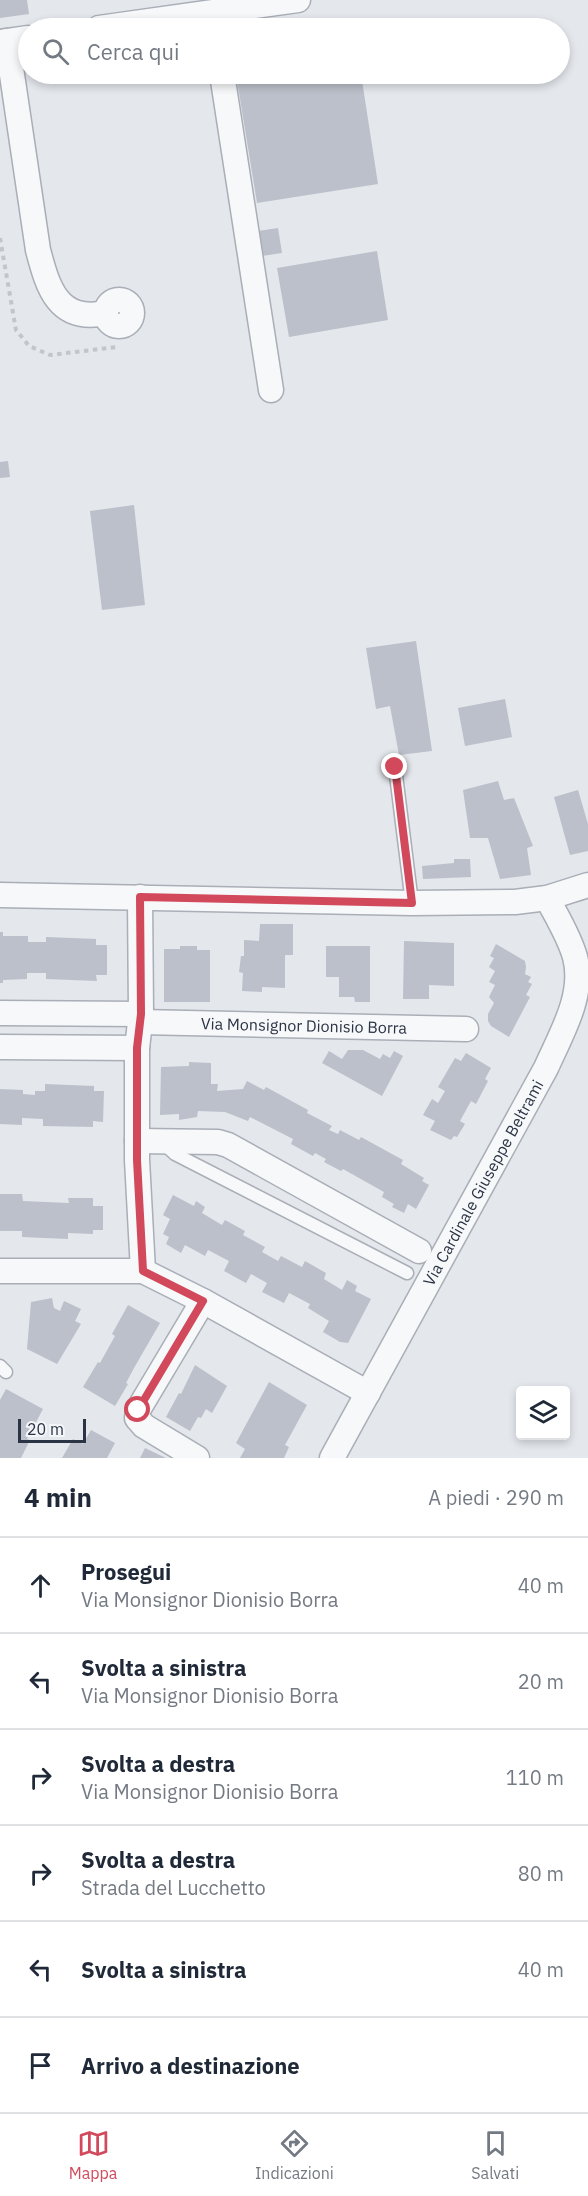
<!DOCTYPE html>
<html lang="it">
<head>
<meta charset="utf-8">
<style>
  body { margin:0; font-family:"IBM Plex Sans",sans-serif; background:#f6f6f7; color:#1f2937 }
  .controls { position:absolute; right:18px; bottom:18px; display:grid; overflow:hidden; border-radius:6px; box-shadow:0 3px 9px #0003 }
  .controls button { width:54px; height:54px; display:grid; place-items:center; padding:0; border:0; border-bottom:2px solid #e0e1e3; background:#fff; color:#1f2937; font:30px sans-serif }
  .scale { position:absolute; left:18px; bottom:15px; width:68px; box-sizing:border-box; padding-left:6px; border:3px solid #2b3445; border-top:0; font-size:16px; line-height:21px; white-space:nowrap; color:#2b3445; -webkit-text-stroke:4px #f4f6f9; paint-order:stroke }
  .stop { position:absolute; width:18px; height:18px; margin:-14px; border:4px solid #d1495b; border-radius:50%; background:#fff }
  .stop.end { background:#d1495b; border-color:#fff; box-shadow:0 2px 6px #0008 }
  .list { margin:0; padding:0; list-style:none }
  h2 { display:flex; justify-content:space-between; align-items:center; height:78px; margin:0; padding:0 24px; font-size:26px }
  h2 small { font-size:20px; font-weight:400; color:#747a83 }
  .list li { display:grid; grid-template-columns:39px 1fr auto; gap:18px; align-items:center; box-sizing:border-box; height:96px; padding:0 24px; border-top:2px solid #e0e1e3 }
  .list b { display:block; font-size:22px; white-space:nowrap }
  .list p { margin:0; font-size:20px; white-space:nowrap; color:#747a83 }
  .list em { font-size:20px; font-style:normal; color:#747a83 }
  .icon { flex:none; width:33px; height:33px; fill:none; stroke:currentColor; stroke-width:2; stroke-linecap:round; stroke-linejoin:round }
  .map { position:relative; flex:none; width:588px; height:1458px; overflow:hidden }
  .search { position:absolute; background:#fff; box-shadow:0 3px 9px #0003; left:18px; right:18px; top:18px; height:66px; display:flex; align-items:center; gap:15px; box-sizing:border-box; padding:0 21px; border-radius:33px; color:#747a83; font-size:22px }
  .sheet { height:654px; background:#fff }
  nav { display:flex; justify-content:space-around; align-items:center; box-sizing:border-box; height:84px; border-top:2px solid #e0e1e3; background:#fff; font-size:16px; color:#747a83 }
  nav a { display:grid; justify-items:center; gap:3px }
  nav .on { color:#d1495b }
  .map>svg:first-child { display:block }
  .building { fill:#bbc0ca }
  .lines { fill:none; stroke-linecap:round; stroke-linejoin:round }
  .service-casing { stroke:#a9aeb7; stroke-width:15 }
  .minor-casing { stroke:#a9aeb7; stroke-width:27 }
  .path { stroke:#c2c5cb; stroke-width:4; stroke-dasharray:4.5 4.5; stroke-linecap:butt }
  .service { stroke:#f7f8fa; stroke-width:12 }
  .minor { stroke:#f7f8fa; stroke-width:24 }
  .route { stroke:#d1495b; stroke-width:8 }
  .labels { text-anchor:middle; stroke-width:4.5; stroke-linejoin:round; paint-order:stroke }
  .street-label { font-size:16px; fill:#2b3445; stroke:#f4f6f9 }
</style>
</head>
<body>
<div class="map">
<svg width="588" height="1458" viewBox="0 0 588 1458">
  <rect width="100%" height="100%" fill="#e4e7ec"/>
  <g class="building">
    <polygon points="0,0 27,0 29,14 0,18"/>
    <polygon points="353,23 354,28 327,28 326,27"/>
    <polygon points="236,74 361,74 378,184 257,203"/>
    <polygon points="278,228 282,253 262,256 258,231"/>
    <polygon points="377,251 388,320 289,337 277,268"/>
    <polygon points="8,461 10,477 0,478 0,462"/>
    <polygon points="134,505 145,605 102,610 90,511"/>
    <polygon points="416,641 432,751 399,755 390,706 376,709 366,648"/>
    <polygon points="505,699 512,737 465,746 458,708"/>
    <polygon points="498,781 504,800 514,798 533,846 527,848 531,875 500,879 488,838 470,838 463,790"/>
    <polygon points="578,790 588,824 588,851 570,855 554,797"/>
    <polygon points="454,859 470,859 471,877 423,879 422,866 454,863"/>
    <polygon points="260,924 293,924 293,955 285,955 285,988 262,987 262,992 242,991 243,973 239,972 241,956 244,956 244,940 259,941"/>
    <polygon points="0,932 3,932 3,936 28,936 28,942 46,942 46,937 96,939 96,945 107,945 107,975 96,975 97,981 46,979 46,973 27,973 27,979 3,980 3,983 0,983"/>
    <polygon points="404,941 454,943 454,986 429,985 429,999 403,999"/>
    <polygon points="496,944 525,961 526,967 525,974 531,977 528,982 532,984 526,995 530,997 509,1037 491,1026 488,1021 488,1014 494,1003 489,997 495,985 489,982 495,971 489,967 494,958 490,956"/>
    <polygon points="180,946 197,946 197,950 210,950 210,1002 164,1002 164,949 180,949"/>
    <polygon points="326,946 370,946 370,1002 355,1002 354,997 339,997 339,977 326,977"/>
    <polygon points="348,1050 363,1050 380,1059 383,1054 390,1058 394,1051 403,1056 382,1096 322,1063 329,1051 342,1059"/>
    <polygon points="466,1053 491,1068 485,1079 488,1081 476,1104 471,1101 460,1121 465,1124 457,1137 454,1136 451,1140 430,1130 435,1121 423,1115 432,1099 438,1103 445,1091 438,1087 455,1058 461,1061"/>
    <polygon points="189,1062 211,1063 211,1084 218,1084 217,1091 243,1089 247,1081 264,1090 266,1087 308,1110 307,1113 332,1126 329,1130 338,1134 340,1130 359,1140 361,1137 403,1160 401,1164 424,1178 422,1181 429,1185 416,1209 408,1204 404,1213 392,1207 394,1204 382,1197 384,1192 343,1169 341,1171 324,1162 326,1159 315,1153 313,1156 291,1144 293,1139 250,1117 248,1121 225,1112 198,1111 197,1117 179,1120 179,1114 160,1115 161,1067 189,1066"/>
    <polygon points="45,1084 94,1086 94,1091 104,1091 103,1122 93,1121 93,1127 43,1126 43,1119 22,1118 22,1125 0,1124 0,1089 23,1090 23,1094 35,1095 35,1091 45,1091"/>
    <polygon points="0,1194 22,1194 23,1201 69,1203 68,1198 93,1198 93,1206 103,1206 103,1230 93,1230 93,1234 68,1233 68,1239 22,1237 22,1231 0,1231"/>
    <polygon points="173,1195 194,1206 196,1201 205,1207 202,1213 222,1225 225,1220 245,1231 243,1235 265,1247 262,1252 278,1261 281,1256 302,1267 305,1261 326,1273 324,1279 342,1290 347,1280 357,1286 355,1291 371,1299 348,1343 340,1342 323,1332 329,1321 308,1308 310,1304 289,1293 284,1303 262,1292 267,1283 251,1274 246,1283 224,1271 229,1261 208,1250 205,1256 185,1245 181,1253 166,1244 169,1237 163,1234 170,1219 163,1215"/>
    <polygon points="52,1298 54,1308 60,1311 64,1301 81,1309 75,1321 81,1324 57,1364 27,1349 31,1302"/>
    <polygon points="128,1305 160,1323 134,1368 126,1383 128,1384 115,1406 83,1387 98,1362 100,1363 115,1336 112,1334"/>
    <polygon points="195,1365 227,1386 212,1413 206,1409 201,1418 198,1417 190,1431 166,1417 179,1393 181,1394"/>
    <polygon points="269,1382 307,1405 285,1445 289,1447 284,1458 240,1458 245,1449 236,1443"/>
    <polygon points="6,1389 43,1409 27,1439 30,1440 21,1458 0,1458 0,1400"/>
    <polygon points="91,1430 115,1443 107,1458 62,1458 73,1439 83,1444"/>
    <polygon points="145,1448 166,1458 140,1458"/>
  </g>
  <g class="lines">
    <defs>
      <g id="service">
        <polyline points="395,767 412,903"/>
        <polyline points="163,1143 175,1154 407,1273"/>
        <polyline points="0,1366 6,1372"/>
      </g>
      <g id="minor">
        <polyline points="99,28 298,0"/>
        <path d="M7 41 38 250C48 288 58 323 106 313"/>
        <polyline points="0,42 28,38"/>
        <polyline points="222,74 271,390"/>
        <circle cx="119" cy="313" r="13"/>
        <polyline points="0,895 412,903 515,902 547,898 588,885"/>
        <polyline points="0,1013 141,1014"/>
        <path id="s1" d="M140 1022 466 1029"/>
        <polyline points="0,1047 137,1048"/>
        <polyline points="137,1141 218,1142 228,1145 419,1251"/>
        <polyline points="0,1271 143,1271 137,1160 137,1048 141,1014 140,897"/>
        <polyline points="143,1271 203,1301 368,1393"/>
        <polyline points="197,1458 144,1426 137,1418 138,1410 203,1301"/>
        <path id="s2" d="M332 1458 546 1068C561 1034 585 995 575 957 569 936 557 917 547 898"/>
      </g>
    </defs>
    <use href="#service" class="service-casing"/>
    <use href="#minor" class="minor-casing"/>
    <polyline class="path" points="0,238 16,330 29,346 50,355 117,347"/>
    <use href="#service" class="service"/>
    <use href="#minor" class="minor"/>
  </g>
  <g class="lines">
    <polyline class="route" points="138,1410 203,1301 143,1271 137,1160 137,1048 141,1014 140,897 412,903 395,767"/>
  </g>
  <g class="labels">
    <g class="street-label">
      <text dy="6" stroke="none"><textPath href="#s1" startOffset="164">Via Monsignor Dionisio Borra</textPath></text>
      <text dy="6" stroke="none"><textPath href="#s2" startOffset="314">Via Cardinale Giuseppe Beltrami</textPath></text>
    </g>
  </g>
</svg>
<div class="controls">
<button><svg class="icon" aria-label="layers" viewBox="0 0 24 24"><path d="M12 4l9 5-9 5-9-5zM3 14l9 5 9-5"/></svg></button>
</div>
<div class="scale">20 m</div>
<div class="stop" style="left:138px;top:1410px"></div>
<div class="stop end" style="left:395px;top:767px"></div>
<div class="search"><svg class="icon" aria-label="search" viewBox="0 0 24 24"><circle cx="10" cy="10" r="6"/><path d="M15 15l6 6"/></svg>Cerca qui</div>
</div>
<section class="sheet">
<h2>4 min<small>A piedi · 290 m</small></h2>
<ul class="list">
<li><svg class="icon" aria-label="ahead" viewBox="0 0 24 24"><path d="M12 20V5M6 11l6-6 6 6"/></svg><div><b>Prosegui</b><p>Via Monsignor Dionisio Borra</p></div><em>40 m</em></li>
<li><svg class="icon" aria-label="left" viewBox="0 0 24 24"><path d="M17 20v-9H6M10 6l-5 5 5 5"/></svg><div><b>Svolta a sinistra</b><p>Via Monsignor Dionisio Borra</p></div><em>20 m</em></li>
<li><svg class="icon" aria-label="right" viewBox="0 0 24 24"><path d="M7 20v-9h11M14 6l5 5-5 5"/></svg><div><b>Svolta a destra</b><p>Via Monsignor Dionisio Borra</p></div><em>110 m</em></li>
<li><svg class="icon" aria-label="right" viewBox="0 0 24 24"><path d="M7 20v-9h11M14 6l5 5-5 5"/></svg><div><b>Svolta a destra</b><p>Strada del Lucchetto</p></div><em>80 m</em></li>
<li><svg class="icon" aria-label="left" viewBox="0 0 24 24"><path d="M17 20v-9H6M10 6l-5 5 5 5"/></svg><div><b>Svolta a sinistra</b></div><em>40 m</em></li>
<li><svg class="icon" aria-label="arrive" viewBox="0 0 24 24"><path d="M6 21V4h12l-3 4 3 4H6"/></svg><div><b>Arrivo a destinazione</b></div></li>
</ul>
</section>
<nav>
<a class="on"><svg class="icon" aria-label="map" viewBox="0 0 24 24"><path d="M3 6l6-2 6 2 6-2v14l-6 2-6-2-6 2zM9 4v14M15 6v14"/></svg>Mappa</a>
<a><svg class="icon" aria-label="directions" viewBox="0 0 24 24"><path d="M12 3l9 9-9 9-9-9zM9 14v-3h6M13 9l2 2-2 2"/></svg>Indicazioni</a>
<a><svg class="icon" aria-label="saved" viewBox="0 0 24 24"><path d="M7 4h10v16l-5-4-5 4z"/></svg>Salvati</a>
</nav>
</body>
</html>
